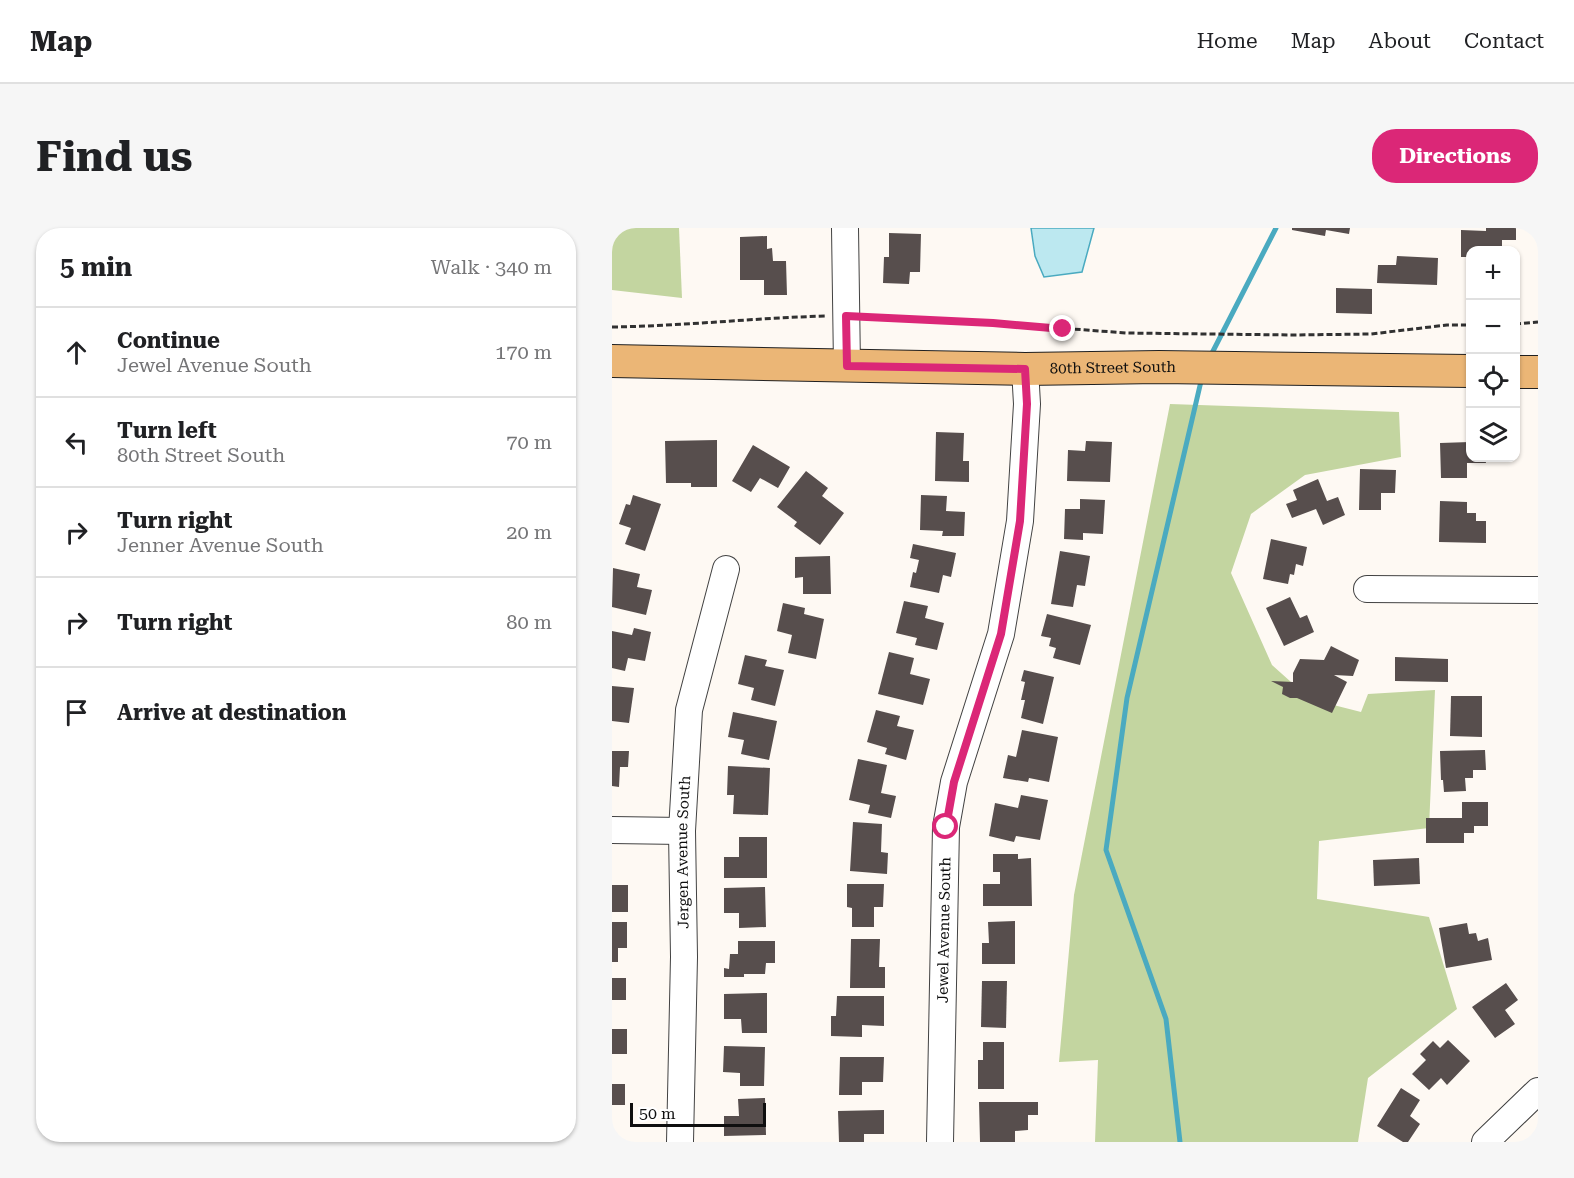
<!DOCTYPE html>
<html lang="en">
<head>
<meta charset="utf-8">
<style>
  body { margin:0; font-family:"Roboto Serif",serif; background:#f6f6f6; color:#202124 }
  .controls { position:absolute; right:18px; top:18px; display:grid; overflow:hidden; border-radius:12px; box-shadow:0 2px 4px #0004 }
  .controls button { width:54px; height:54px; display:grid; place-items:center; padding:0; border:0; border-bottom:2px solid #e0e0e0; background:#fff; color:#202124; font:30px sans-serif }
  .scale { position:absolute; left:18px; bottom:15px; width:136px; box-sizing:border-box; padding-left:6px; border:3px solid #0f0f0f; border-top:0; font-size:16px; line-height:21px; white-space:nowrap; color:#0f0f0f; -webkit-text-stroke:4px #fff; paint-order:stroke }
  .stop { position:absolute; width:18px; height:18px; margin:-14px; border:4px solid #db2777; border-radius:50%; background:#fff }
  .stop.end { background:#db2777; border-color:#fff; box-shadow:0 2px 6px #0008 }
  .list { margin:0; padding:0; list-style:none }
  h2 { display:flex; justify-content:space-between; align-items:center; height:78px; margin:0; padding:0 24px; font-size:26px }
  h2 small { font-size:20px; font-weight:400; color:#757577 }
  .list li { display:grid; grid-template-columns:39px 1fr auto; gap:18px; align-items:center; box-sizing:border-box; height:90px; padding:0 24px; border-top:2px solid #e0e0e0 }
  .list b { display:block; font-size:22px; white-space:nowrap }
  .list p { margin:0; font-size:20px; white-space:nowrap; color:#757577 }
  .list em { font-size:20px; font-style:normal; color:#757577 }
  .icon { flex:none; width:33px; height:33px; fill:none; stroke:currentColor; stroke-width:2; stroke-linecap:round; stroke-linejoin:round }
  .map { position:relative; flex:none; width:926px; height:914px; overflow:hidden; border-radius:24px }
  header { display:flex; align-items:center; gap:36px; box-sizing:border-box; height:84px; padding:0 30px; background:#fff; border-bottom:2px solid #e0e0e0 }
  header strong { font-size:28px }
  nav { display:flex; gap:33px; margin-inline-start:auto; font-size:21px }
  .intro { display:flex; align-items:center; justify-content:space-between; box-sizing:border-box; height:144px; padding:0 36px }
  h1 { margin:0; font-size:42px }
  .button { padding:15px 27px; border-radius:24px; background:#db2777; color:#fff; font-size:21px; font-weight:700 }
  main { display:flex; gap:36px; padding:0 36px }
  aside { flex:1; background:#fff; border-radius:24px; box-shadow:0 2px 4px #0004 }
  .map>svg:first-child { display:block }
  .forest { fill:#c3d5a0 }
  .water { fill:#bce8f0; stroke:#4aaac0; stroke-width:1.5 }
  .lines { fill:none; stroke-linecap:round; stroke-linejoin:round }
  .stream { stroke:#4aaac0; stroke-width:5 }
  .building { fill:#574e4d }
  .minor-casing { stroke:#424242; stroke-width:28 }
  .major-casing { stroke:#202020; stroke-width:34 }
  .path { stroke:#313131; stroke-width:3; stroke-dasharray:6 3; stroke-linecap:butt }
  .minor { stroke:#fff; stroke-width:26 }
  .major { stroke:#ebb676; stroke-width:32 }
  .route { stroke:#db2777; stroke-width:8 }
  .labels { text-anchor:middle; stroke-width:6; stroke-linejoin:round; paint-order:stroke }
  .street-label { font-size:15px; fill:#0f0f0f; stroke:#fff }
</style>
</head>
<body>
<header>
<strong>Map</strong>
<nav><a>Home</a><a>Map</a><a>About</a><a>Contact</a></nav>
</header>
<div class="intro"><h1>Find us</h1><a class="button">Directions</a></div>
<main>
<aside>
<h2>5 min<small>Walk · 340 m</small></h2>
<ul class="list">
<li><svg class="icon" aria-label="ahead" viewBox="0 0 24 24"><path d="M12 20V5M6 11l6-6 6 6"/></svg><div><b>Continue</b><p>Jewel Avenue South</p></div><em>170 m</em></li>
<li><svg class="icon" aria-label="left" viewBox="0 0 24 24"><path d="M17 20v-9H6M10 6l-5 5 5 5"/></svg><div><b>Turn left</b><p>80th Street South</p></div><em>70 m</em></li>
<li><svg class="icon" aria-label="right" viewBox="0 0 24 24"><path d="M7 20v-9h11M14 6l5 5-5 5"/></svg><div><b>Turn right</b><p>Jenner Avenue South</p></div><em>20 m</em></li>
<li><svg class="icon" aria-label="right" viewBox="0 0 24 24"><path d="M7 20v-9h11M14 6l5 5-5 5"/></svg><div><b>Turn right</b></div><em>80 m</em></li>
<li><svg class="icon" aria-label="arrive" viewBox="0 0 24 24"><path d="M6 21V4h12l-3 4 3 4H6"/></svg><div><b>Arrive at destination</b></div></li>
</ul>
</aside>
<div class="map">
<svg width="926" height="914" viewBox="0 0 926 914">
  <rect width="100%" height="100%" fill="#fef9f3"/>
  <g class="forest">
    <polygon points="0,0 67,0 70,70 0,62"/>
    <polygon points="558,176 787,184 789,229 693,247 639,286 619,345 660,437 698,471 749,484 756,466 823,462 817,600 707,613 705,671 817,689 845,781 756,850 746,914 483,914 486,832 447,834 462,667"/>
  </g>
  <polygon class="water" points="419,0 482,0 470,44 432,49 423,28"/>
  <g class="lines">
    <g class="stream">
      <polyline points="598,129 664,0"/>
      <polyline points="568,914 554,791 494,622 515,470 590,149"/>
    </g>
  </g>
  <g class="building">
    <polygon points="680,0 738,0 737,6 714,2 713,8 680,2"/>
    <polygon points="874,0 904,0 904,12 890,12 890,22 858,22 858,29 849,29 849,2 874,3"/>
    <polygon points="277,5 309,6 308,44 298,44 297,56 271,55 272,29 277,29"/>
    <polygon points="155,8 155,21 160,20 161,33 174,33 175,67 152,67 152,52 128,52 128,9"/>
    <polygon points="785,28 826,30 825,57 765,55 766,37 784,37"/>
    <polygon points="724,60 760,61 760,86 724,85"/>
    <polygon points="324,204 352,205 351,233 357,233 357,254 323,253"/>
    <polygon points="105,212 105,259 79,259 79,255 54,255 53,213"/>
    <polygon points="474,213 500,214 498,254 455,253 456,222 473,223"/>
    <polygon points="858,214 858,230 873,230 874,235 855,235 855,250 829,250 828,215"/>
    <polygon points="141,217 178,239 166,260 148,250 139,264 120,253"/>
    <polygon points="748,241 784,242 783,265 769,265 769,282 747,282"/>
    <polygon points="194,243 216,260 210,268 232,285 208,317 182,298 185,294 165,279"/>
    <polygon points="706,251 715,273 726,269 733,287 711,297 704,281 680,290 674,276 685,272 681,262"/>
    <polygon points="21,267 49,276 33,323 13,316 19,300 7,296 14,276 18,277"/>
    <polygon points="309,267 335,268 334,283 353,284 352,308 330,308 331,303 308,302"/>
    <polygon points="468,271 493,272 491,306 471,305 471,312 452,311 453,281 468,281"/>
    <polygon points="828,273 855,274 855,285 864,285 864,293 874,293 874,315 827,314"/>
    <polygon points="659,311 695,319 691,338 684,336 682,347 678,346 676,356 651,351"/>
    <polygon points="301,316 344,325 339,349 331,347 327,365 298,359 301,344 304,345 307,332 298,330"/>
    <polygon points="448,323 478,328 473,358 465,357 461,379 439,376"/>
    <polygon points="218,328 219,366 191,366 191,349 183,350 183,329"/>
    <polygon points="1,340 28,346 25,359 40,362 34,387 0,379"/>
    <polygon points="678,369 688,390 695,387 702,404 672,418 654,380"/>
    <polygon points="292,373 316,378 313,390 332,395 325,422 303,417 305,410 284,405"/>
    <polygon points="171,375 193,380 192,386 212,391 204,431 176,425 180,407 165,403"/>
    <polygon points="435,386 479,397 468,437 441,430 444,420 437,418 439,410 429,408"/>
    <polygon points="22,400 39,404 33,433 16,430 13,443 0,440 0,403 20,407"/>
    <polygon points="719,418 747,432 741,448 722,447 735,454 720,485 685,470 678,470 670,466 671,459 659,453 681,454 681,445 688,431 712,432"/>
    <polygon points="277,424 302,430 298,446 318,451 311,477 266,466"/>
    <polygon points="133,427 155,432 153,438 172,442 163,478 139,472 142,460 126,456"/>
    <polygon points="783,429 836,431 836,454 783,453"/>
    <polygon points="412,442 442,449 431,496 409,490 413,472 409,472 413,454 409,453"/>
    <polygon points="0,458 22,460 17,495 0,493"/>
    <polygon points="839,468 870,468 870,509 838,508"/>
    <polygon points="264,482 288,488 285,498 302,502 294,532 273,526 275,520 255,514"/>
    <polygon points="121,484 165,493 157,532 129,526 132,512 116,509"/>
    <polygon points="410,502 446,509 437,554 417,550 416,554 391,550 396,527 404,529"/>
    <polygon points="873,522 874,542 861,542 861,550 853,550 854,563 832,564 831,552 829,552 828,523"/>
    <polygon points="0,523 17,523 16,539 8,539 7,559 0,558"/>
    <polygon points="246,531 275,537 269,565 284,568 279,590 256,585 258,577 237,572"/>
    <polygon points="116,538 158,540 156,587 121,586 122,567 115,567"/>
    <polygon points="409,567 436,572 428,612 404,608 402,614 377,608 383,575 406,580"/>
    <polygon points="850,574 876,574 876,598 862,598 862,605 852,605 852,615 814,615 814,590 850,590"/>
    <polygon points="241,594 270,596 269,624 276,625 275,646 238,643"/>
    <polygon points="127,609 155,609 155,650 112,650 112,629 127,629"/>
    <polygon points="381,626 406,626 406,631 419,630 420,678 371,678 371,656 388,656 388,644 381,644"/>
    <polygon points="807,630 808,656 762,658 761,632"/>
    <polygon points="235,656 272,656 271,679 262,679 262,699 240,699 240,680 235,679"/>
    <rect x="0" y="657" width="16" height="27"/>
    <polygon points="153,659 154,699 127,700 127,685 112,685 112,660"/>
    <polygon points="403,693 403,736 370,736 370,715 377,715 376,694"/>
    <polygon points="0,694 15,694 15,720 6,720 6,734 0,734"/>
    <polygon points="855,695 857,706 864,705 866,713 876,710 880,732 834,740 827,700"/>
    <polygon points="239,711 268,711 267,739 273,739 273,760 238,760"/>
    <polygon points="126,713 163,713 163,735 154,735 153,746 132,746 132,749 112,749 112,740 117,741 118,726 126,726"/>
    <rect x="0" y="750" width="14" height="22"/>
    <polygon points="370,753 395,753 394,800 369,799"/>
    <polygon points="894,755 906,772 893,782 903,796 883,810 860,779"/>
    <polygon points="155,765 155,805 130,805 129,791 112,791 112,766"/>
    <polygon points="225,768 272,768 272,798 250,797 250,809 219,808 219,788 224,788"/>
    <rect x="0" y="801" width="15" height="25"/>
    <polygon points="836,812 858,833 835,857 829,850 817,862 800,846 814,832 808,826 821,813 828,820"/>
    <polygon points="371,814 392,814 392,861 366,861 366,832 371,832"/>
    <polygon points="112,818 153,819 152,858 128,858 128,845 111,844"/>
    <polygon points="228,829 272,829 271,854 250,854 250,867 227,867"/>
    <rect x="0" y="856" width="13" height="21"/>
    <polygon points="789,860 808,872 798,888 808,896 796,914 791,914 765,898"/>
    <polygon points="153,870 154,907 112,908 112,888 127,888 126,871"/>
    <polygon points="367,874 426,874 426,887 416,887 416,902 403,903 403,914 368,914"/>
    <polygon points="272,882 272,906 252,906 252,914 227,914 226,883"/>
  </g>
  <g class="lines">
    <defs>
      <g id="minor">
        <polyline points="233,0 235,138"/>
        <polyline points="755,361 926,362"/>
        <polyline points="0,602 70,603"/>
        <path id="s1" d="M68 914 72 729 70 603 77 482 114 341"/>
        <path id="s2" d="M328 914 334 599 342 554 389 406 408 293 415 176 413 141"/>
        <polyline points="873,914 926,863"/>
      </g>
      <g id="major">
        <path id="s3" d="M0 133 413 141 547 139 858 143"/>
        <polyline points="903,144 926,144"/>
      </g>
    </defs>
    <use href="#minor" class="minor-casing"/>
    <use href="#major" class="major-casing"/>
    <g class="path">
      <polyline points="256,89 381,95 514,105 682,107 759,106 835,97 858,97"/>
      <polyline points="903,96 926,94"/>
      <path d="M0 99C71 98 142 90 214 88"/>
    </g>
    <use href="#minor" class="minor"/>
    <use href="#major" class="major"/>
  </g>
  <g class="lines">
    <polyline class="route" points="334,599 342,554 389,406 408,293 415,176 413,141 235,138 234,88 381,95 451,101"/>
  </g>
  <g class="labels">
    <g class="street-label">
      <text dy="5" stroke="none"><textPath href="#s3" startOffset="501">80th Street South</textPath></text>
      <text dy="5" stroke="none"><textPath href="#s1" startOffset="290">Jergen Avenue South</textPath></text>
      <text dy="5" stroke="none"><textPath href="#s2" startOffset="212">Jewel Avenue South</textPath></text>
    </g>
  </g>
</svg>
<div class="controls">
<button>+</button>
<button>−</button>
<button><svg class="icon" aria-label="locate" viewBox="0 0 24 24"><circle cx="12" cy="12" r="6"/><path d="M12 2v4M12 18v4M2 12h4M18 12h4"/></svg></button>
<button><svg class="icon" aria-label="layers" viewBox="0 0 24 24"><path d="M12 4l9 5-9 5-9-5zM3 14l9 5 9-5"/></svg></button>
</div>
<div class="scale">50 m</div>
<div class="stop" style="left:334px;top:599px"></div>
<div class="stop end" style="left:451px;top:101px"></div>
</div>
</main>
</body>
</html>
